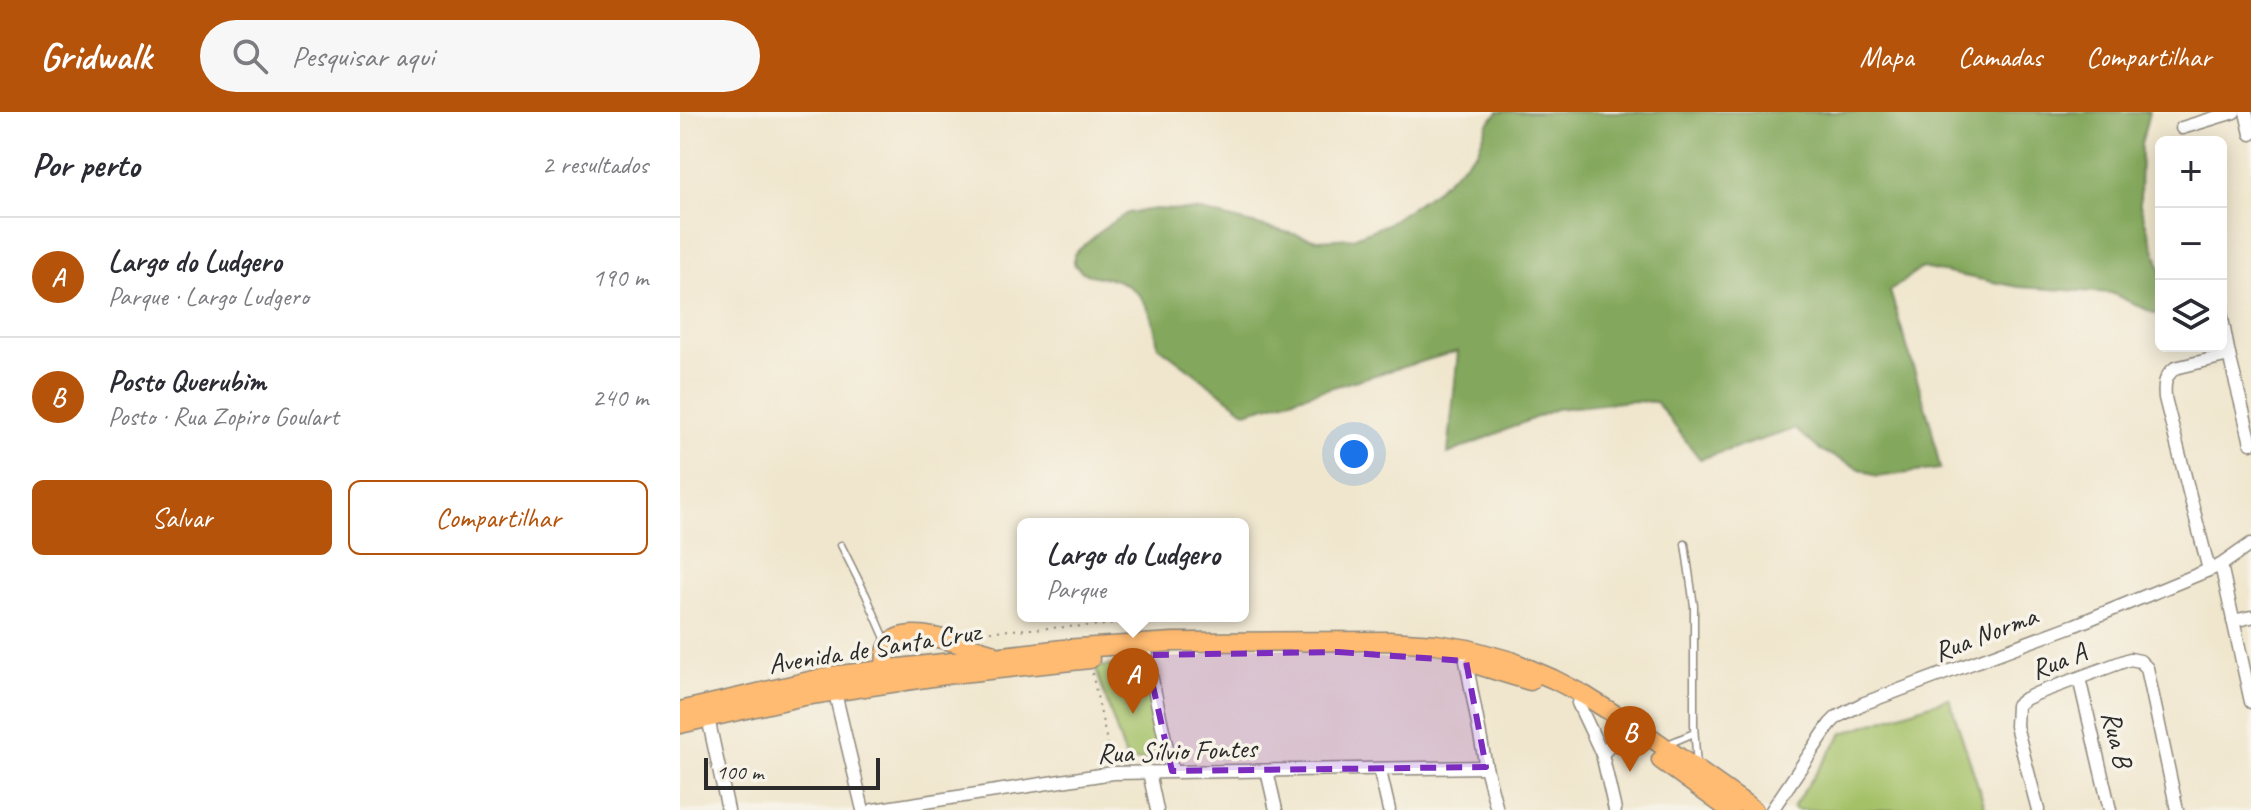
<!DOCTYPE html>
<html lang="pt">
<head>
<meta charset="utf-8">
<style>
  body { margin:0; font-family:Caveat,sans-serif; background:#f7f7f7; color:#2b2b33 }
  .controls { position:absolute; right:24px; top:24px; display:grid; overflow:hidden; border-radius:12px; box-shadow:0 4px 20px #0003 }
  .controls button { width:72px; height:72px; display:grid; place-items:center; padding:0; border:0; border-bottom:2px solid #e1e1e2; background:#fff; color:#2b2b33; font:40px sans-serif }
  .scale { position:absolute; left:24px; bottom:20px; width:176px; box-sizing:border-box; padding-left:8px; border:4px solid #2b2b2b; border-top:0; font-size:22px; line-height:28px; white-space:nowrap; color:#2b2b2b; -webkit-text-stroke:6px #f7f3e8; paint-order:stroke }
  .you { position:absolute; left:674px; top:342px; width:28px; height:28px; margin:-20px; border:6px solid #fff; border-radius:50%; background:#1a73e8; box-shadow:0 0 0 12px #1a73e833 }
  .badge { display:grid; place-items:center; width:52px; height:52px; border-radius:50%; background:#b45309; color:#fff; font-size:26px; font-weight:700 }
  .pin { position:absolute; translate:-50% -66px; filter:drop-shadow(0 2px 4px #0008) }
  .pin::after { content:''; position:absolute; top:42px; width:28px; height:24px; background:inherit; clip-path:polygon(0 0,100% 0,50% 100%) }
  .popup { position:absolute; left:337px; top:406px; width:232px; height:104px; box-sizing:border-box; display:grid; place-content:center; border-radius:12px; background:#fff; filter:drop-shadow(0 2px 6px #0005); font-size:26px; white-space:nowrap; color:#7c7c81 }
  .popup b { font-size:30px; color:#2b2b33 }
  .popup::after { content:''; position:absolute; left:50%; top:100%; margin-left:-16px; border:16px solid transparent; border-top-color:#fff }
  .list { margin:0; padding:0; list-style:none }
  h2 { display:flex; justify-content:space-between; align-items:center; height:104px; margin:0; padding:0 32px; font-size:34px }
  h2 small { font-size:26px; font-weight:400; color:#7c7c81 }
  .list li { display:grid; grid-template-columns:52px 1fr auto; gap:24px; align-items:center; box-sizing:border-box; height:120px; padding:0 32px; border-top:2px solid #e1e1e2 }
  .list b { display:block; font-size:30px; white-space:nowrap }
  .list p { margin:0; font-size:26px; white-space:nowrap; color:#7c7c81 }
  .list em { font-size:26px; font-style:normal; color:#7c7c81 }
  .actions { display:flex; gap:16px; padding:24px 32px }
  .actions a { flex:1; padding:18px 0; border:2px solid #b45309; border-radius:12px; text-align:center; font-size:28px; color:#b45309 }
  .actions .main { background:#b45309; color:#fff }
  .icon { flex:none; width:44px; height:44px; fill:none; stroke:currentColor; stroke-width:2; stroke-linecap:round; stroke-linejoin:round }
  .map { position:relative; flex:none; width:1571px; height:698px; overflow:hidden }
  header { display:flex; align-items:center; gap:48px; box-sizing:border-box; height:112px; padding:0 40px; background:#b45309; color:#fff }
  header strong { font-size:38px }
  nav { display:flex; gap:44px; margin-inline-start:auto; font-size:28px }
  .search { width:560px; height:72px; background:#f7f7f7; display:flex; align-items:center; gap:20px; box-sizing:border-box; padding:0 28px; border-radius:44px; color:#7c7c81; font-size:30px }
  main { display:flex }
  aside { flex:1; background:#fff }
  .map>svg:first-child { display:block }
  .green { fill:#a4c168; stroke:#68764a; stroke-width:2 }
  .forest { fill:#83a75c; stroke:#576944; stroke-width:2 }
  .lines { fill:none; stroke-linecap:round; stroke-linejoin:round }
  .lane-casing { stroke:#8e887c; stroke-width:9 }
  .street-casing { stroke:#8e887c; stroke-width:15 }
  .primary-casing { stroke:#8e887c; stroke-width:21 }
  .path { stroke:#8e887c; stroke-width:2; stroke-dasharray:2 6; stroke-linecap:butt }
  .lane { stroke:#fff; stroke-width:6 }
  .street { stroke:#fff; stroke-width:12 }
  .primary { stroke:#ffbb71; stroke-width:18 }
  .marked { fill:#7b2cbf; fill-opacity:0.2; stroke:#7b2cbf; stroke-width:6; stroke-dasharray:16 10; stroke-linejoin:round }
  .labels { text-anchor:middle; stroke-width:7; stroke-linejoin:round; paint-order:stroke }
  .street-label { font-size:28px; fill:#2b2b2b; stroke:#f7f3e8 }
</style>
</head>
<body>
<header>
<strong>Gridwalk</strong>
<div class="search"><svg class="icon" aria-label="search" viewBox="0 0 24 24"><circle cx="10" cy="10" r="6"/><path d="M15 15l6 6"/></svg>Pesquisar aqui</div>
<nav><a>Mapa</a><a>Camadas</a><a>Compartilhar</a></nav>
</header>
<main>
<aside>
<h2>Por perto<small>2 resultados</small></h2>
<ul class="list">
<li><span class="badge">A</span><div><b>Largo do Ludgero</b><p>Parque · Largo Ludgero</p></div><em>190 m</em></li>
<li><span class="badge">B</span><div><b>Posto Querubim</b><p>Posto · Rua Zopiro Goulart</p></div><em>240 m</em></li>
</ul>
<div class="actions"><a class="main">Salvar</a><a>Compartilhar</a></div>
</aside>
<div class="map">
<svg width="1571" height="698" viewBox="0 0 1571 698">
  <rect width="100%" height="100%" fill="#f7f3e8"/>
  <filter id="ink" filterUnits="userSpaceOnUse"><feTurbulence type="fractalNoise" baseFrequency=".0125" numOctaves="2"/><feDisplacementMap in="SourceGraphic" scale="16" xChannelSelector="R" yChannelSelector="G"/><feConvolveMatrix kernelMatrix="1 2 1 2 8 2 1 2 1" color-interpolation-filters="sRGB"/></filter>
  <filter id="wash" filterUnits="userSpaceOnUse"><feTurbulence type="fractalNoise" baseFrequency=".006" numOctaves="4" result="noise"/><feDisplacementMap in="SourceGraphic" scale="32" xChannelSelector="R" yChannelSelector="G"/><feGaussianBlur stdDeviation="1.8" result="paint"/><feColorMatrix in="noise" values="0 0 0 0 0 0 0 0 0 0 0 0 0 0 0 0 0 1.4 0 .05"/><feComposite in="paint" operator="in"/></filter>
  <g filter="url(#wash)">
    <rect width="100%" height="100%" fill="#f0e6cd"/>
    <g class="green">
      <polygon points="462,551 486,648 447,649 415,555"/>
      <polygon points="1269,586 1306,698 1117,698 1113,695 1163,621"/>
    </g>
    <path class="forest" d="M818 0H1469L1461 33 1460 93 1481 158V180L1476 202 1431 181 1339 175 1242 156 1210 179 1251 313 1260 357 1197 365 1140 338 1115 317 1020 347 976 290 950 289 876 297 768 342 778 239 566 300 478 234C474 208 468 182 441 170 422 161 409 170 394 152V142L428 113 448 101 476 97 521 99 638 128 673 126 707 112 755 79 798 38 808 11Z"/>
  </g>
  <g filter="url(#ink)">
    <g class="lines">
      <defs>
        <g id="lane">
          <polyline points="1005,432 1014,494 1014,613 1017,655"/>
          <polyline points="161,433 186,483 207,531"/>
          <polyline points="988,632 1014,621"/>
        </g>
        <g id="street">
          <polyline points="1566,0 1571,22"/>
          <polyline points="1502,16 1554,0"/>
          <polyline points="1541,201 1549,243 1571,331"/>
          <polyline points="1541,453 1571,590"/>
          <path d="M1529 458 1485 286C1484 273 1484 265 1495 256L1549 243"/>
          <polyline points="1553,509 1571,505"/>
          <polyline points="464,531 492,659"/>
          <polyline points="786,549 806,655 817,698"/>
          <polyline points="1399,566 1430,698"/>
          <polyline points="155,581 183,698"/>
          <polyline points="898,591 922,642 935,698"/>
          <polyline points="28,606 48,698"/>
          <polyline points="922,642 934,630 952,627"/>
          <polyline points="587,659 596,698"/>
          <polyline points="700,659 709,698"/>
          <polyline points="469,660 477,698"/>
          <polyline points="193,698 433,661 806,655"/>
          <polyline points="1092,698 1150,612 1157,605 1182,592 1395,513 1541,453 1571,432"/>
          <polyline points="1358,698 1336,614 1337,593 1345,587 1358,581 1450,547 1460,549 1467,556 1497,698"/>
        </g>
        <g id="primary">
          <polyline points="794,552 850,569"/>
          <path d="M214 564C207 557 204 551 206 541 213 503 289 536 311 541"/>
          <polyline points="0,599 151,564 383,537 493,530 709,529 756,532 788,537 831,549 873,567 904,583 966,622 1074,698"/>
          <polyline points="0,612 124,584 272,562 410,547"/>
          <polyline points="981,648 1050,698"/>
        </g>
      </defs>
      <use href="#lane" class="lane-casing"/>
      <use href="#street" class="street-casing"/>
      <use href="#primary" class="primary-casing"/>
      <g class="path">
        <polyline points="294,520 443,512 459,517"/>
        <polyline points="412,561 431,648"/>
      </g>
      <use href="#lane" class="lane"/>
      <use href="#street" class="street"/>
      <use href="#primary" class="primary"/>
    </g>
  </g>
  <path class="marked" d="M658 540 786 549 806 655 492 659 466 543Z"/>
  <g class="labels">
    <g class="street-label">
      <text transform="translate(1305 521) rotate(-21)" y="10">Rua Norma</text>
      <text transform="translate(194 535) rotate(-9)" y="10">Avenida de Santa Cruz</text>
      <text transform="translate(1378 548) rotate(-21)" y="10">Rua A</text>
      <text transform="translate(1438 627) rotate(77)" y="10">Rua B</text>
      <text transform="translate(497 638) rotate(-2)" y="10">Rua Sílvio Fontes</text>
    </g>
  </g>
</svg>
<div class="controls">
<button>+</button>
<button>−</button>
<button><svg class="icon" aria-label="layers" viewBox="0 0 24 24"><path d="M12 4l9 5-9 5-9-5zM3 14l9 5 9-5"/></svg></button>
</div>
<div class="scale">100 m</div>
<div class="you"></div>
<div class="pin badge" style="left:453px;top:602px">A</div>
<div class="popup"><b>Largo do Ludgero</b>Parque</div>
<div class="pin badge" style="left:950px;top:660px">B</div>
</div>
</main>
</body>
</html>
